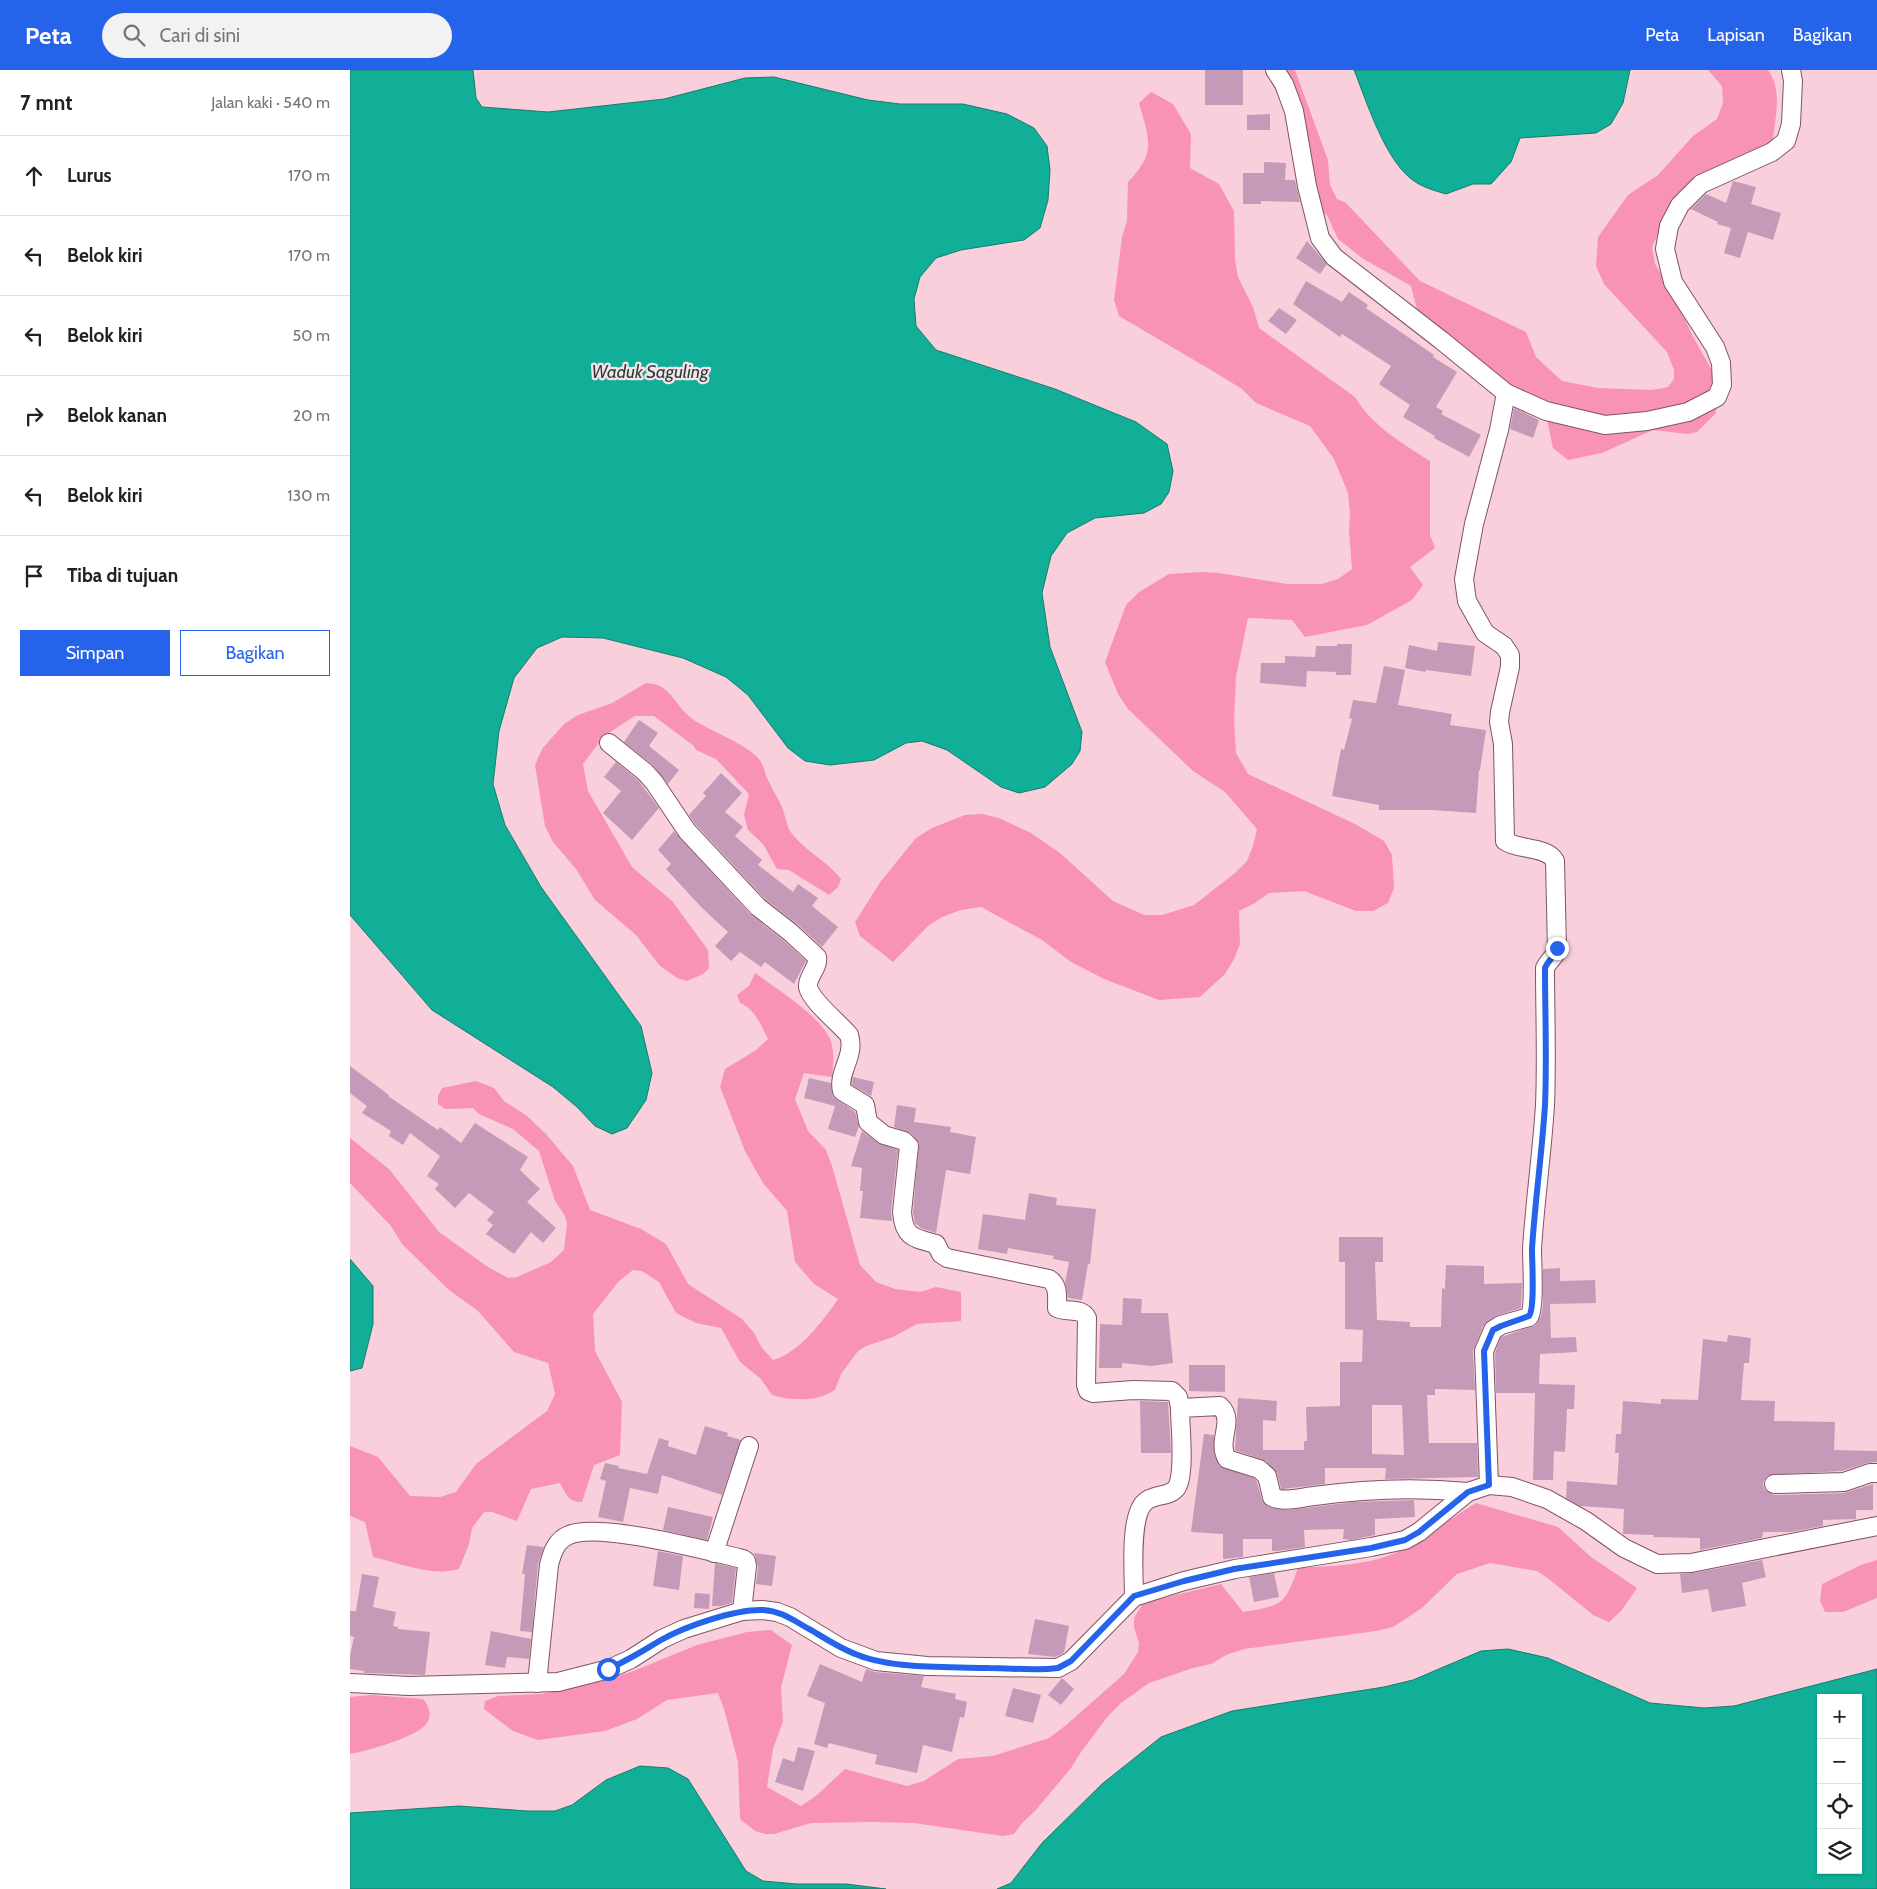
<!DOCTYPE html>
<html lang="id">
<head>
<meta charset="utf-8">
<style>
  body { margin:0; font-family:Cabin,sans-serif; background:#f2f2f2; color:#222 }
  .controls { position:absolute; right:15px; bottom:15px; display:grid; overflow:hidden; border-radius:0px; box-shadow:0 1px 4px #0004 }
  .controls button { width:45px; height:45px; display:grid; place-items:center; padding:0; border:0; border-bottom:1px solid #e0e0e0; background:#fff; color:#222; font:25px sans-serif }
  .stop { position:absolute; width:15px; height:15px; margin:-11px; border:4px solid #2563eb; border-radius:50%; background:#fff }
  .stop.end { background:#2563eb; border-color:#fff; box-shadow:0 1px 5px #0008 }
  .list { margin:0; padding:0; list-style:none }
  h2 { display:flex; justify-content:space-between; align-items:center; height:65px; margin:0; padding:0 20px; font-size:21px }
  h2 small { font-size:16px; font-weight:400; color:#767676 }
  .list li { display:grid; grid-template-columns:32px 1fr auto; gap:15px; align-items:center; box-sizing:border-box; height:80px; padding:0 20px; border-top:1px solid #e0e0e0 }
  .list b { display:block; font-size:19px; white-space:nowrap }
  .list em { font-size:16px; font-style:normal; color:#767676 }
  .actions { display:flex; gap:10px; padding:15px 20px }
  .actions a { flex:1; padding:11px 0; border:1px solid #2563eb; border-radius:0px; text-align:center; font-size:18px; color:#2563eb }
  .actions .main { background:#2563eb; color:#fff }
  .icon { flex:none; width:28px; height:28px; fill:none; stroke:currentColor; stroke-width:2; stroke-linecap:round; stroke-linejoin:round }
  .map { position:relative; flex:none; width:1527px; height:1819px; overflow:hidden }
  header { display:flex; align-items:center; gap:30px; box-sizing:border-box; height:70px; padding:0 25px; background:#2563eb; color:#fff }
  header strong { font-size:24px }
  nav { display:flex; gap:28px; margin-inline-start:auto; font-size:18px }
  .search { width:350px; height:45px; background:#f2f2f2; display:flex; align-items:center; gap:12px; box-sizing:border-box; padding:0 18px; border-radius:28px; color:#767676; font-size:19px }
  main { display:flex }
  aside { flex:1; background:#fff }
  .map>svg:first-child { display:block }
  .green { fill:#f892b6 }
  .water { fill:#11af97; stroke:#147d6e; fill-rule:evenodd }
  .building { fill:#c59ab8; fill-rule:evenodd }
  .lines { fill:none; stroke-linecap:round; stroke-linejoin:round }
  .minor-casing { stroke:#815363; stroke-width:20 }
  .minor { stroke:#fff; stroke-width:18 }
  .route { stroke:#2563eb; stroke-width:6 }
  .labels { text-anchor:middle; stroke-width:4.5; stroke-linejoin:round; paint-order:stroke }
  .water-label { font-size:18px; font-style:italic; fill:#24403a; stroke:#f9e3e9 }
</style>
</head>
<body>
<header>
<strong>Peta</strong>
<div class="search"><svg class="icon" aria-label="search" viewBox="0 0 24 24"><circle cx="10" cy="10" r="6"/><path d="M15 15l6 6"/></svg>Cari di sini</div>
<nav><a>Peta</a><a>Lapisan</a><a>Bagikan</a></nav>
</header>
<main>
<aside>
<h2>7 mnt<small>Jalan kaki · 540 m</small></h2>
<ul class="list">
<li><svg class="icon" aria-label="ahead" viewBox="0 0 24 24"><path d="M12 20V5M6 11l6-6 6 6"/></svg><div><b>Lurus</b></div><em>170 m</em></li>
<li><svg class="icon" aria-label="left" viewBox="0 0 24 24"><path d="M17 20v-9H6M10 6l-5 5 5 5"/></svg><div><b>Belok kiri</b></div><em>170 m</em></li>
<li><svg class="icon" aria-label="left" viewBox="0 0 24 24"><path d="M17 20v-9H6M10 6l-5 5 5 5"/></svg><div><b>Belok kiri</b></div><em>50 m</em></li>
<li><svg class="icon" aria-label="right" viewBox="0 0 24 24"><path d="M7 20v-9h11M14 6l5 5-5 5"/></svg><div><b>Belok kanan</b></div><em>20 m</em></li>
<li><svg class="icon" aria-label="left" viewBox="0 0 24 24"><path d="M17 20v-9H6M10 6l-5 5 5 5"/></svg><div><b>Belok kiri</b></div><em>130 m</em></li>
<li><svg class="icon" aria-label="arrive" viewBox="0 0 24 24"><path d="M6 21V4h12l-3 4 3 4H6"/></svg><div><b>Tiba di tujuan</b></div></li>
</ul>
<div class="actions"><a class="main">Simpan</a><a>Bagikan</a></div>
</aside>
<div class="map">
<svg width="1527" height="1819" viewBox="0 0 1527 1819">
  <rect width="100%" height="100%" fill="#facfdc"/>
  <g class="green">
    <path d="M933 0H945L978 90 980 115 987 129 996 133 1070 211 1176 262 1186 287 1212 311 1248 318 1302 320 1318 317 1324 309V300L1317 282 1254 214 1246 196 1248 167 1278 125 1308 105 1343 66 1367 49 1373 33 1372 16 1358 0H1418C1433 21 1425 46 1423 70L1382 94 1336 116 1318 142 1302 177 1305 194 1325 226 1342 265 1364 304 1366 343 1347 362 1338 364 1303 360 1252 383 1218 390 1203 378 1193 331 1170 319 1142 324 1074 266 1061 216 1012 188 988 169 977 145 972 143Z"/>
    <path d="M801 22 823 34 841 64 840 98 869 114 884 141 885 190 888 207 903 237 909 258 1005 327C1022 356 1052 373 1080 391V465L1085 478 1060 497 1073 515 1062 530 1017 555 955 567 942 550 898 548 886 607 884 650 886 683 898 704 1005 754 1034 771 1042 785 1044 818 1038 833 1023 841H1006L954 821 919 823 905 833 889 841 890 874 884 889 875 904 850 927 809 930 754 909 721 892 692 870 631 837 611 840 592 847 578 856 543 892 510 866 505 852 531 811 566 768 582 758 615 745 632 744 649 748 681 763 710 783 763 831 794 845H812L844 835 885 803 897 791 903 776 907 759 875 722 843 701 778 639 768 624 755 592 776 535 789 522 819 504 852 502 869 503 937 514H972L988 509 1002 499 999 460 1000 443 998 423 984 389 960 356 906 333 892 319 861 300 769 246 764 230 772 167 777 151 778 112C807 82 799 69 789 33Z"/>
    <path d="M296 613C321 614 323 633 340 647 355 660 402 675 411 692 414 697 415 704 418 710 422 719 428 728 432 737 436 747 436 757 443 765 457 782 478 792 491 809L488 817 479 825 439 800 427 799 413 774 398 760 394 745 399 724 366 689 346 680 344 676 304 646H285L254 666 233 694 238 721 282 797 322 831 358 880 359 898 353 904 337 911 327 908 310 896 286 865 245 830 226 799 203 772 195 756 185 695 192 679 214 654 228 645 262 633Z"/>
    <path d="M405 903C426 918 470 946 480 969 485 981 483 994 482 1007L454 1003 445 1029 458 1061 476 1080 482 1096 510 1195 526 1212 545 1219 570 1222 586 1217 611 1222V1251L567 1254 543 1267 516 1276 508 1281 491 1304 485 1320C466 1332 443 1331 422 1325L411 1309 390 1292 371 1258 346 1253 326 1243 309 1212 292 1201 283 1200 269 1211 243 1244 245 1281 272 1332 270 1385 244 1395 232 1432C218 1432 216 1424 210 1413L181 1419 167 1451 142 1442H134L122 1458 119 1474 109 1499C81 1507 50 1493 23 1487L15 1452 0 1446V1376L28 1387 60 1426 90 1427 106 1422 126 1394 197 1341 205 1324 198 1293 164 1282 128 1241 99 1220 52 1174 41 1156 0 1113V1068L39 1099 89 1162 138 1197 158 1208 167 1207 201 1192 214 1180 217 1154 215 1146 205 1131 189 1081 163 1059 129 1044 123 1038 95 1039 88 1034V1026L92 1018 126 1011 144 1018 154 1031 177 1046 196 1064 223 1096 240 1140 291 1159 316 1174 338 1214 392 1249 404 1263 412 1278 423 1290C449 1283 473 1251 488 1229L464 1214 445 1192 437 1141 413 1113 395 1081 370 1017 375 999 406 980 418 969C411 955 405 939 390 933L387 925 399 916Z"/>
    <path d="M1126 1433 1208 1457 1241 1487 1287 1518 1271 1541 1259 1552 1243 1545 1200 1510 1187 1501 1140 1493 1107 1504 1072 1538 1043 1557 1026 1561 894 1579 876 1585 861 1594 843 1598 799 1613 771 1633 758 1646 731 1682 721 1698 685 1741 672 1753 664 1764 653 1766 564 1753 523 1752 461 1753 424 1764H415L405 1761 390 1749 388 1692 374 1639 368 1623 317 1630 287 1649 255 1661 188 1670 163 1661 134 1639 135 1631 148 1626 191 1624 245 1612 281 1602 347 1575 397 1562 421 1560 442 1575 431 1617 433 1651 423 1679 417 1717 451 1736 467 1725 495 1699 557 1716 574 1711 608 1689 643 1686 699 1668 715 1656 774 1604 788 1582 789 1573 784 1557V1548L793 1533 871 1514 893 1542C932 1535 934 1537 948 1498 978 1496 1011 1496 1040 1485 1072 1473 1097 1450 1126 1433Z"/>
    <polygon points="1527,1490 1527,1528 1493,1542 1475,1542 1470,1531 1472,1514 1511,1495"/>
    <path d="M21 1625 73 1629C79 1636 83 1646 76 1654 67 1667 17 1681 0 1684V1627Z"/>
  </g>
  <g class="water">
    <polygon points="0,0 123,0 126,28 132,37 198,42 314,29 395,8 424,7 518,30 550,34 613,34 657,44 684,58 697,76 700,100 698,130 690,158 674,170 611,180 586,188 570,207 564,229 566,256 586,280 705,319 786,352 817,374 823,401 819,422 811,434 794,443 745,448 717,463 701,486 692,523 700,577 732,662 730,681 722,694 695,717 669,723 651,717 597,680 572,671 556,673 524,690 480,695 455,691 438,678 398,625 376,607 333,588 253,568 212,567 187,578 164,608 149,661 143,714 155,755 191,817 291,956 302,1003 296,1030 277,1058 262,1064 245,1056 227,1037 203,1017 82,940 0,845"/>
    <path d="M1004 0H1280L1273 33 1261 54 1246 63 1170 68 1161 92 1141 114H1123L1096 124C1086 121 1075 118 1067 113 1036 95 1017 32 1004 0Z"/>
    <polygon points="0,1189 23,1216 23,1254 12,1298 0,1301"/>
    <path d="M1158 1579 1198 1588 1300 1633 1354 1638 1384 1636 1527 1599V1819H647L661 1813 692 1773 752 1714 811 1667 882 1641 1034 1617 1063 1610 1131 1581ZM1471 1628H1508V1800H1471Z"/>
    <polygon points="290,1696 318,1698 338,1709 396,1801 413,1811 447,1814 496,1814 536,1819 0,1819 0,1743 109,1736 177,1741 205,1741 222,1735 256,1710"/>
  </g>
  <g class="building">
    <rect x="855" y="0" width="38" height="35"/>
    <polygon points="920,44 920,60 897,60 897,45"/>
    <polygon points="914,92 936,93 935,110 945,110 950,132 911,131 911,134 893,134 893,103 914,103"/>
    <polygon points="1383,111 1406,117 1401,134 1431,143 1423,170 1398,162 1390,188 1374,183 1381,158 1367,154 1368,152 1341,139 1356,124 1376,133"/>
    <polygon points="957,171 977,194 970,204 946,188"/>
    <polygon points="956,211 992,232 999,222 1018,235 1016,238 1084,285 1083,287 1107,302 1086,337 1093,341 1091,344 1131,365 1119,387 1084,368 1085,366 1053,347 1060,335 1029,314 1041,296 992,264 990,267 943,234"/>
    <polygon points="929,238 947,250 936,264 918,251"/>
    <polygon points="1164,338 1189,350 1183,368 1160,359"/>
    <polygon points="1088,572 1125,576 1121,606 1076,600 1075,602 1055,598 1059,575 1087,581"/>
    <polygon points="987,574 1002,574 1001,605 986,605 986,602 957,601 956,617 910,613 911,593 935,593 935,586 965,587 966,576 987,576"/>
    <polygon points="1034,596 1055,600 1048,635 1102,644 1100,655 1136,660 1130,700 1129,700 1126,743 1082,740 1029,740 1029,735 982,726 991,679 994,680 1002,649 999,648 1003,630 1026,633"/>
    <polygon points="289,650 308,663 299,676 329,700 318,714 303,695 274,672"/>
    <polygon points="266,692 288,710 309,738 282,770 253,743 271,721 254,707"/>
    <polygon points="371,703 392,723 375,742 393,757 385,766 412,790 408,795 443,822 448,814 468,828 462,836 488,857 472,877 447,854 415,829 345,754 339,745 356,726 353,723"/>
    <polygon points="324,761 400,844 433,870 456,891 444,914 415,892 411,897 390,882 381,891 365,876 378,862 352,838 316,799 321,794 308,780"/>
    <polygon points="0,996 39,1025 38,1026 88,1060 90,1057 111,1073 125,1053 178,1087 170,1100 190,1119 177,1132 206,1158 193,1173 181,1162 164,1184 136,1164 143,1155 137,1150 144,1142 119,1123 105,1138 85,1119 89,1114 77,1106 90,1086 60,1063 53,1075 39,1066 41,1061 12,1043 17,1036 0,1023"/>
    <polygon points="503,1007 524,1012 521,1026 502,1015"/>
    <polygon points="459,1008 481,1013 483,1027 505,1042 509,1056 505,1067 478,1059 485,1036 454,1028"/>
    <polygon points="547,1035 566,1038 564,1052 601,1057 600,1062 626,1067 620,1104 596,1100 586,1163 571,1158 565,1153 563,1142 569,1073 561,1063 544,1057"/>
    <polygon points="512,1061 528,1073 548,1080 541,1141 542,1151 510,1148 513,1121 510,1121 512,1098 501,1096"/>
    <polygon points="679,1123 707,1128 706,1135 746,1139 740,1194 738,1194 732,1230 718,1228 715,1213 719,1192 703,1189 704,1186 658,1178 657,1184 628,1179 633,1144 675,1150"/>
    <path d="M989 1167H1033V1192H1025L1027 1250 1060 1252V1257H1091L1092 1218 1095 1219 1096 1195 1134 1196V1214L1172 1213 1171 1238 1146 1246 1133 1256 1123 1281 1125 1320 1085 1319V1325H1077L1079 1373H1127L1128 1407 1035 1409 1036 1398H975V1414L933 1419H931L927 1403 916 1391 885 1380 888 1328 927 1331 926 1351 913 1350V1380H954V1371H957L956 1337 990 1336V1292H1012L1013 1260 995 1259V1192H989ZM1022 1335H1052L1054 1385 1022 1384Z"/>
    <polygon points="1210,1198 1210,1211 1245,1210 1246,1233 1200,1234 1201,1268 1226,1267 1227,1282 1190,1284 1189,1314 1225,1315 1224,1339 1217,1339 1215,1382 1204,1381 1203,1410 1183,1410 1185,1323 1146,1323 1145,1283 1151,1267 1186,1255 1191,1246 1193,1236 1193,1199"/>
    <polygon points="773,1228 792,1229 791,1243 818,1243 823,1293 801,1296 772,1293 772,1298 749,1298 750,1254 772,1255"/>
    <polygon points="1378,1265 1401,1268 1399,1293 1394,1293 1391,1330 1425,1331 1424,1351 1485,1352 1484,1380 1527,1381 1527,1392 1517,1393 1492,1401 1419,1405 1415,1409 1413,1414 1415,1420 1424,1425 1494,1423 1523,1414 1523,1440 1506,1440 1506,1449 1473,1450 1473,1456 1441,1462 1413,1462 1412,1468 1350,1480 1350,1468 1303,1467 1304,1465 1273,1464 1274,1439 1230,1436 1216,1428 1217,1411 1267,1415 1269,1383 1265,1383 1266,1364 1271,1364 1273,1331 1311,1334 1311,1329 1348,1330 1353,1269 1377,1272"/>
    <polygon points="839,1295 875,1295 875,1322 839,1321"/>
    <polygon points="790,1331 818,1332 821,1383 791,1383"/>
    <polygon points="355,1356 378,1363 377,1366 391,1370 372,1425 312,1405 308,1424 280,1418 273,1452 248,1447 256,1411 250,1409 255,1393 269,1396 268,1398 297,1404 309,1368 319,1371 318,1376 346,1385"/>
    <polygon points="854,1364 864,1365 864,1383 869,1396 904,1408 907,1412 912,1430 918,1437 938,1440 1003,1432 1064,1430 1065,1447 1025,1449 1025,1465 1001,1470 993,1469 994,1459 954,1460 955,1477 928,1481 922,1481 922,1469 893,1469 893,1487 873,1489 873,1464 841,1462"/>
    <polygon points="318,1437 363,1447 357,1470 313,1460"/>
    <polygon points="177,1475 194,1477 188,1494 182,1562 170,1561 175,1504 172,1504"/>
    <polygon points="308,1481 333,1486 329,1520 303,1516"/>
    <polygon points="404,1483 426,1486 422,1516 406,1514 408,1497"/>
    <polygon points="1412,1490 1416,1507 1392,1513 1396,1536 1362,1542 1358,1519 1332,1523 1330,1504 1343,1503"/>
    <polygon points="365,1493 386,1498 382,1533 371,1536 362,1536"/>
    <polygon points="924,1503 929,1527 904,1532 899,1507"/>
    <polygon points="12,1504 29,1507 23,1537 46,1542 43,1556 48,1557 48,1559 80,1562 75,1605 14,1603 14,1601 0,1599 0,1586 4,1567 0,1566 0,1541 6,1541"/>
    <polygon points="345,1523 360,1524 359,1539 344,1538"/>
    <polygon points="685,1549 719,1556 714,1583 705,1587 678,1584"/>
    <polygon points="141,1561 181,1569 179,1589 157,1587 155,1598 135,1595"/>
    <polygon points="470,1594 512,1612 516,1599 525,1602 574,1606 571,1617 606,1624 605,1629 617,1632 614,1648 610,1647 602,1682 573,1675 567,1703 525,1694 527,1685 479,1673 477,1678 464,1674 475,1633 457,1626"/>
    <polygon points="712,1608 724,1619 711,1635 698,1625"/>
    <polygon points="663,1618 691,1625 683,1653 655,1646"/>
    <polygon points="448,1677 465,1681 453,1721 425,1712 433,1688 444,1692"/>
  </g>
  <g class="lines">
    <defs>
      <g id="minor">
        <path d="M925 0 934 14 944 41 957 116 970 168 984 187 1091 270 1156 323 1149 360 1124 454 1114 509 1117 531 1135 563 1154 576 1160 585V597L1150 642 1149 652 1153 674 1155 771C1167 780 1197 776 1205 791L1207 880C1205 887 1198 891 1195 898 1195 943 1197 989 1195 1035 1192 1083 1185 1131 1182 1179 1182 1192 1185 1239 1179 1247L1151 1255 1143 1260 1134 1281 1139 1415"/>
        <polyline points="1156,323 1196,341 1255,355 1297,351 1338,342 1367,327 1372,315 1371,293 1365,277 1323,212 1315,179 1319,156 1330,135 1351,114 1422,82 1436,71 1441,54 1443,11 1441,0"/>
        <path d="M259 673 295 702 304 712 337 761 408 837 440 862 467 887C469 898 457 906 458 917 461 931 490 954 499 965 506 986 487 1002 492 1021L515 1035 518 1052 534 1065 554 1071 559 1076 552 1142C554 1168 564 1168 586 1174L591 1184 597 1188 699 1209C709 1215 707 1228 707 1238 718 1243 731 1237 737 1248L736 1315 738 1321 743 1323 783 1320 822 1321 828 1327 830 1338"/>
        <polyline points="1424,1414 1494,1412 1520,1403 1527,1403"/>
        <polyline points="364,1483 399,1376"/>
        <path d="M784 1527C784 1505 779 1446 795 1432 804 1423 823 1428 828 1415 835 1398 830 1357 830 1338L870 1336C886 1351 866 1370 877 1389L909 1399 917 1406 922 1427C934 1433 952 1427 964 1426 1014 1419 1067 1417 1118 1422"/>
        <polyline points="0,1613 59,1616 208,1612 259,1599 281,1589 312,1569 334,1559 392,1541 412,1540 427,1542 440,1547 491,1578 526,1591 577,1596 708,1598 721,1591 784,1527 834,1511 885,1499 1021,1477 1055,1470 1069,1462 1118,1422 1139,1415 1162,1417 1197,1429 1236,1451 1274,1478 1307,1494 1341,1493 1527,1456"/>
        <path d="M187 1613 199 1495C202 1483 206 1470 219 1465 250 1452 357 1481 393 1489L396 1491 397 1496 392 1541"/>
      </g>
    </defs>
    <use href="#minor" class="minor-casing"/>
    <use href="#minor" class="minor"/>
  </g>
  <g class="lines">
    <path class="route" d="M258 1599C277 1591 294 1580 311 1570 336 1556 385 1539 413 1540 432 1541 444 1551 461 1560 476 1569 491 1579 508 1585 542 1599 602 1597 639 1598 662 1598 685 1601 708 1598L721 1591 784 1526 834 1511 884 1499 1021 1478 1055 1470 1069 1462 1118 1422 1139 1415 1134 1281 1143 1260 1151 1256 1179 1246C1185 1239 1182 1192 1182 1179 1185 1131 1192 1083 1195 1035 1197 989 1195 943 1195 898 1198 890 1206 886 1207 878"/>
  </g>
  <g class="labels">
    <g class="water-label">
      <text x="300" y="308">Waduk Saguling</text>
    </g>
  </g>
</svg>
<div class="controls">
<button>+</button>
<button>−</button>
<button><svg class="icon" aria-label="locate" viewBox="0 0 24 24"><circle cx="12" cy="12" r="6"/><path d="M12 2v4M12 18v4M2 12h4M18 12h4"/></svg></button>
<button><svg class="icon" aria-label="layers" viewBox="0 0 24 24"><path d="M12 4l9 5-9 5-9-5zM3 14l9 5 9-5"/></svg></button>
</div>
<div class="stop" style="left:258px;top:1599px"></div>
<div class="stop end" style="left:1207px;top:878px"></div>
</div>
</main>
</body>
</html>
